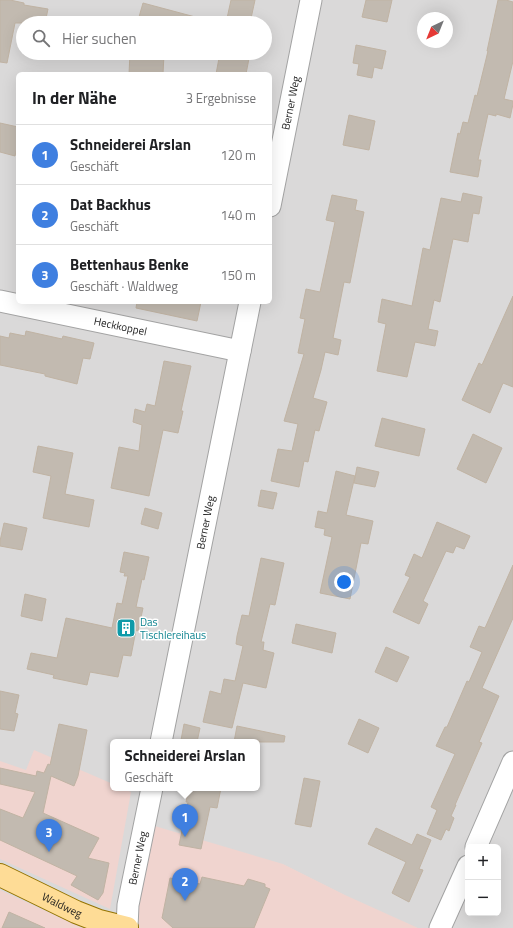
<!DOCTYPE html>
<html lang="de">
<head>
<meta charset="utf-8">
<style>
  body { margin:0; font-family:"Titillium Web",sans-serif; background:#f6f6f6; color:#202124 }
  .controls { position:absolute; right:12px; bottom:12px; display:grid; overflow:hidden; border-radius:6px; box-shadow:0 4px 16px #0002 }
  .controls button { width:36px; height:36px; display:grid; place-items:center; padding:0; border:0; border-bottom:1px solid #e0e0e0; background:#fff; color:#202124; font:20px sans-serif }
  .compass { position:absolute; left:417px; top:12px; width:36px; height:36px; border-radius:50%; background:#fff; box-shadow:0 4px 16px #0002; rotate:223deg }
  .you { position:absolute; left:344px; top:582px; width:14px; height:14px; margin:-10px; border:3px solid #fff; border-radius:50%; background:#1a73e8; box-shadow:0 0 0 6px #1a73e833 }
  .badge { display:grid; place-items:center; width:26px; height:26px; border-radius:50%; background:#ea580c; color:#fff; font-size:13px; font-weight:700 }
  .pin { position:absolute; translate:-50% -33px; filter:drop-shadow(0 1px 2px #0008) }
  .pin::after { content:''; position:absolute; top:21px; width:14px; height:12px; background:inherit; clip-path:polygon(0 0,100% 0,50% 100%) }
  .popup { position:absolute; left:110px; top:739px; width:150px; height:52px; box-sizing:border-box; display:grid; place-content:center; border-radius:6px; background:#fff; filter:drop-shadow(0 1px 3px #0005); font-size:13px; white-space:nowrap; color:#757577 }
  .popup b { font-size:15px; color:#202124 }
  .popup::after { content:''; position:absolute; left:50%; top:100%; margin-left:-8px; border:8px solid transparent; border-top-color:#fff }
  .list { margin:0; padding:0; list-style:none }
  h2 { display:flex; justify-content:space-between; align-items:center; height:52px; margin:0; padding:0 16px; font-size:17px }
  h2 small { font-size:13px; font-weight:400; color:#757577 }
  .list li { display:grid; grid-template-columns:26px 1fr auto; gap:12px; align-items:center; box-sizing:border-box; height:60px; padding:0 16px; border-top:1px solid #e0e0e0 }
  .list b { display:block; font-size:15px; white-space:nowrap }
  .list p { margin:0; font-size:13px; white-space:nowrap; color:#757577 }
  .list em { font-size:13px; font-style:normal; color:#757577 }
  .icon { flex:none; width:22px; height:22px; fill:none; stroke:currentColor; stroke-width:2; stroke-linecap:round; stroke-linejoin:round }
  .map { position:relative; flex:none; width:513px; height:928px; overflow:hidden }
  .search { position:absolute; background:#fff; box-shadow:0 4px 16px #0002; left:16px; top:16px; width:256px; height:44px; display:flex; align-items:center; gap:10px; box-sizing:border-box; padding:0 14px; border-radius:22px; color:#757577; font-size:15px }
  .panel { position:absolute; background:#fff; box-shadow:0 4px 16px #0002; left:16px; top:72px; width:256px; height:232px; border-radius:6px }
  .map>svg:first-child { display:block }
  .residential { fill:#dad9d9; fill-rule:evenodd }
  .commercial { fill:#f0d4cf }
  .building { fill:#c2bab0; stroke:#c0b3a3 }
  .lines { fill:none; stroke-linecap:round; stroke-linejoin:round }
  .minor-casing { stroke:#a3a3a3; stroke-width:23 }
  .major-casing { stroke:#947300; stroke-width:24 }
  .minor { stroke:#fff; stroke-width:21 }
  .major { stroke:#fedc96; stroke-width:22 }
  .labels { text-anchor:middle; stroke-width:3; stroke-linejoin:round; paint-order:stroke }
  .street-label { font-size:11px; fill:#1c1c1c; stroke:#fff }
  .culture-label { font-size:11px; fill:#0d838f; stroke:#fff; text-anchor:start }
</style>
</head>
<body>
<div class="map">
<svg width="513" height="928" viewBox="0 0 513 928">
  <rect width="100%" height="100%" fill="#eeebe1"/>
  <path class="residential" d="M0 0H513V928H0ZM423 18H447V42H423ZM23 23H265V53H23ZM18 74H270V302H18ZM113 742H257V788H113ZM468 847H498V913H468Z"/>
  <g class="commercial">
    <polygon points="34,750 113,784 113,788 121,788 131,792 110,909 0,859 0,761 26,770"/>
    <polygon points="148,824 283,864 345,895 418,928 132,928"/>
    <polygon points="0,890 83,928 0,928"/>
  </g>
  <g class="building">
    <polygon points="0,0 10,0 24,3 24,5 48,9 45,23 15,23 7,63 0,62"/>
    <polygon points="231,0 255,0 250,23 226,23"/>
    <polygon points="366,0 392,0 387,22 362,17"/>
    <polygon points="498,0 506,0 513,2 513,61 504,99 513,101 513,104 510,118 496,114 496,116 488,114 478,160 481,160 478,177 450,172 458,133 460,134 463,122 468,123 475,95 477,96 488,51 487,51"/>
    <polygon points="143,3 199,18 199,23 162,23 139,17"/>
    <polygon points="356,45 386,51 382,69 374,67 372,78 357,75 359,64 353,63"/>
    <polygon points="130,53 164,54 163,74 129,74"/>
    <polygon points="220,53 250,53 246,74 216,74"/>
    <polygon points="349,115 375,121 369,150 343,145"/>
    <polygon points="0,123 18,127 18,143 15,156 0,152"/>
    <polygon points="463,193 482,197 479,214 473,213 468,242 453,239 440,302 434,300 428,329 438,331 435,346 415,342 407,377 377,371 386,324 378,322 382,299 412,306 423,248 430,250 441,198 461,202"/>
    <polygon points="332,195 357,200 355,210 364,212 350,283 344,282 333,338 341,340 338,355 325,352 321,370 313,398 327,402 319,431 315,430 308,462 304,461 299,487 271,481 278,449 292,451 298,424 284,421 304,354 298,353 305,319 300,318 306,289 320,292 335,222 326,220"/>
    <polygon points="513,296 513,387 503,383 490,413 462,400 479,363 482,365"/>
    <polygon points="137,302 201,302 197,321 136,308"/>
    <polygon points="26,331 62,339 63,336 94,343 90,359 83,358 77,384 45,376 45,374 0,365 0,336 9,338 10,333 25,336"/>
    <polygon points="164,361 191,366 181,411 183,411 178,433 163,430 149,496 111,488 119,447 139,451 142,425 133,422 135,409 145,412 147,404 155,406"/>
    <polygon points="382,418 425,429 419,456 375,446"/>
    <polygon points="473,434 502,448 486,483 457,469"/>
    <polygon points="38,446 73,453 65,494 94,500 89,527 43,518 51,476 33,472"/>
    <polygon points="357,467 379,472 375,487 354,483"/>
    <polygon points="336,471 355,476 346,515 373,521 368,544 361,543 350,599 320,593 332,537 324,535 325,529 315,527 318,511 327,513"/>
    <polygon points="261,490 277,493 273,509 258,506"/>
    <polygon points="145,508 162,513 158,529 141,524"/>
    <polygon points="437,522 470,536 464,549 456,546 453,553 446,551 423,601 428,604 419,624 393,612 410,577 405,575 414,554 422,558"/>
    <polygon points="4,523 27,528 22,550 0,546 0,541"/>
    <polygon points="124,552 149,557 144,580 142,579 136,607 143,608 138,631 136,630 131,656 123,655 118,677 90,672 87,685 53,678 54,675 27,669 31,653 57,658 66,618 112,628 117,603 122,604 128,576 124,576 125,573 120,572"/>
    <polygon points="261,558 284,563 275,605 270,604 261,642 264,642 263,650 274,653 266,688 243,683 232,728 203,722 210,691 221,694 224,679 235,681 243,646 236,644 237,636 242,615 249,616"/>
    <polygon points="513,565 513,618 482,688 499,696 479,742 482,743 455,805 456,805 451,816 454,818 449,831 446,829 441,840 427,834 437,810 431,807 455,754 436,746 445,727 447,727 467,681 469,682 482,652 470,647 479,626 485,628"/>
    <polygon points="25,594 46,599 42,621 21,616"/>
    <polygon points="296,624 336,633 332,653 292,643"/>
    <polygon points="386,647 409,657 397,682 375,672"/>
    <polygon points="0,691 19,695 15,713 18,714 14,731 0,729"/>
    <polygon points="359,719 379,728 368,753 348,744"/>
    <polygon points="59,724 87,730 78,776 74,786 51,776 43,813 99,838 88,858 109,863 103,893 98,900 71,885 77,876 0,840 0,809 23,818 35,792 0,784 0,768 36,776 37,771 44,773 48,764 50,765"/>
    <polygon points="184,724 200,728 197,742 188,742 181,740"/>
    <polygon points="237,726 285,736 284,742 234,742"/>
    <polygon points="304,778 320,781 311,827 295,824"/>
    <polygon points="189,788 221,788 217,808 210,807 201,849 179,845 188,802 186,802"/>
    <polygon points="376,828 412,845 417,834 431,840 419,869 423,870 409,902 392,893 406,862 368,844"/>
    <polygon points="202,877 244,886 248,879 265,884 265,887 270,889 254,928 173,928 162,918 170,878 200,884"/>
    <polygon points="9,912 45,928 2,928"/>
  </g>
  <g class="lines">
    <defs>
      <g id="minor">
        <path id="s1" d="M270 206 311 0"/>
        <path id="s2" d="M0 301 240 351"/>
        <path id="s3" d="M161 742 250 302"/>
        <polyline points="476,847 513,762"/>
        <path id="s4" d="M127 928 128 905 152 788"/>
        <polyline points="440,928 468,866"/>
      </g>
      <g id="major">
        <path id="s5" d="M0 875 76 912 99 921 127 928"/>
      </g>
    </defs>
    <use href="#minor" class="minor-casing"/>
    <use href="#major" class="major-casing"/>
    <use href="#minor" class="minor"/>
    <use href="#major" class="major"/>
  </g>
  <defs>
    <symbol id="building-square" viewBox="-11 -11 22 22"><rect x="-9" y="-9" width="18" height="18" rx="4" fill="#0f9aa8" stroke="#fff"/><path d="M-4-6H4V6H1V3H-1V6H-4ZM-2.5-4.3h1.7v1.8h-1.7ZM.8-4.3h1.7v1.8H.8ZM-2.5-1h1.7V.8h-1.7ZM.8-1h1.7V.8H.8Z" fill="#fff"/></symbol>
  </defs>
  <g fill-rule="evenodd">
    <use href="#building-square" x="115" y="617" width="22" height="22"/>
  </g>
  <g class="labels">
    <g class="street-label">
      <text dy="4" stroke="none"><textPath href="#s1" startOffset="105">Berner Weg</textPath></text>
      <text dy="4" stroke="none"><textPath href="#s2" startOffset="123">Heckkoppel</textPath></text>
      <text dy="4" stroke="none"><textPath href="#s3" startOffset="224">Berner Weg</textPath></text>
      <text dy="4" stroke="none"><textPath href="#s4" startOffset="71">Berner Weg</textPath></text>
      <text dy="4" stroke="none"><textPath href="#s5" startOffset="69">Waldweg</textPath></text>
    </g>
    <g class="culture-label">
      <text x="140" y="626">Das<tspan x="140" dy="13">Tischlereihaus</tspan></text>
    </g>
  </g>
</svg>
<div class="controls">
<button>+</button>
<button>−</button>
</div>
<svg class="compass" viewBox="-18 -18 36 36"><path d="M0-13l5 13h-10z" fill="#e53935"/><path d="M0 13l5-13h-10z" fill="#757577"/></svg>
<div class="you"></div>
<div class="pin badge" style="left:185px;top:837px;background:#3f7fe0">1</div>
<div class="popup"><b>Schneiderei Arslan</b>Geschäft</div>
<div class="pin badge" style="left:185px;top:901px;background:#3f7fe0">2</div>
<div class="pin badge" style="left:49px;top:852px;background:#3f7fe0">3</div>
<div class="search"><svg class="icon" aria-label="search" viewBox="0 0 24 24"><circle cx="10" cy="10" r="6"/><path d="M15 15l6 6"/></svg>Hier suchen</div>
<section class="panel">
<h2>In der Nähe<small>3 Ergebnisse</small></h2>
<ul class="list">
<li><span class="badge" style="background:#3f7fe0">1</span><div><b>Schneiderei Arslan</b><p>Geschäft</p></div><em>120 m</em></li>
<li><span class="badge" style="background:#3f7fe0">2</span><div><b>Dat Backhus</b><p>Geschäft</p></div><em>140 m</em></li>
<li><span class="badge" style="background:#3f7fe0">3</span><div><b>Bettenhaus Benke</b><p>Geschäft · Waldweg</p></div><em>150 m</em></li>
</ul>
</section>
</div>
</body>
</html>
